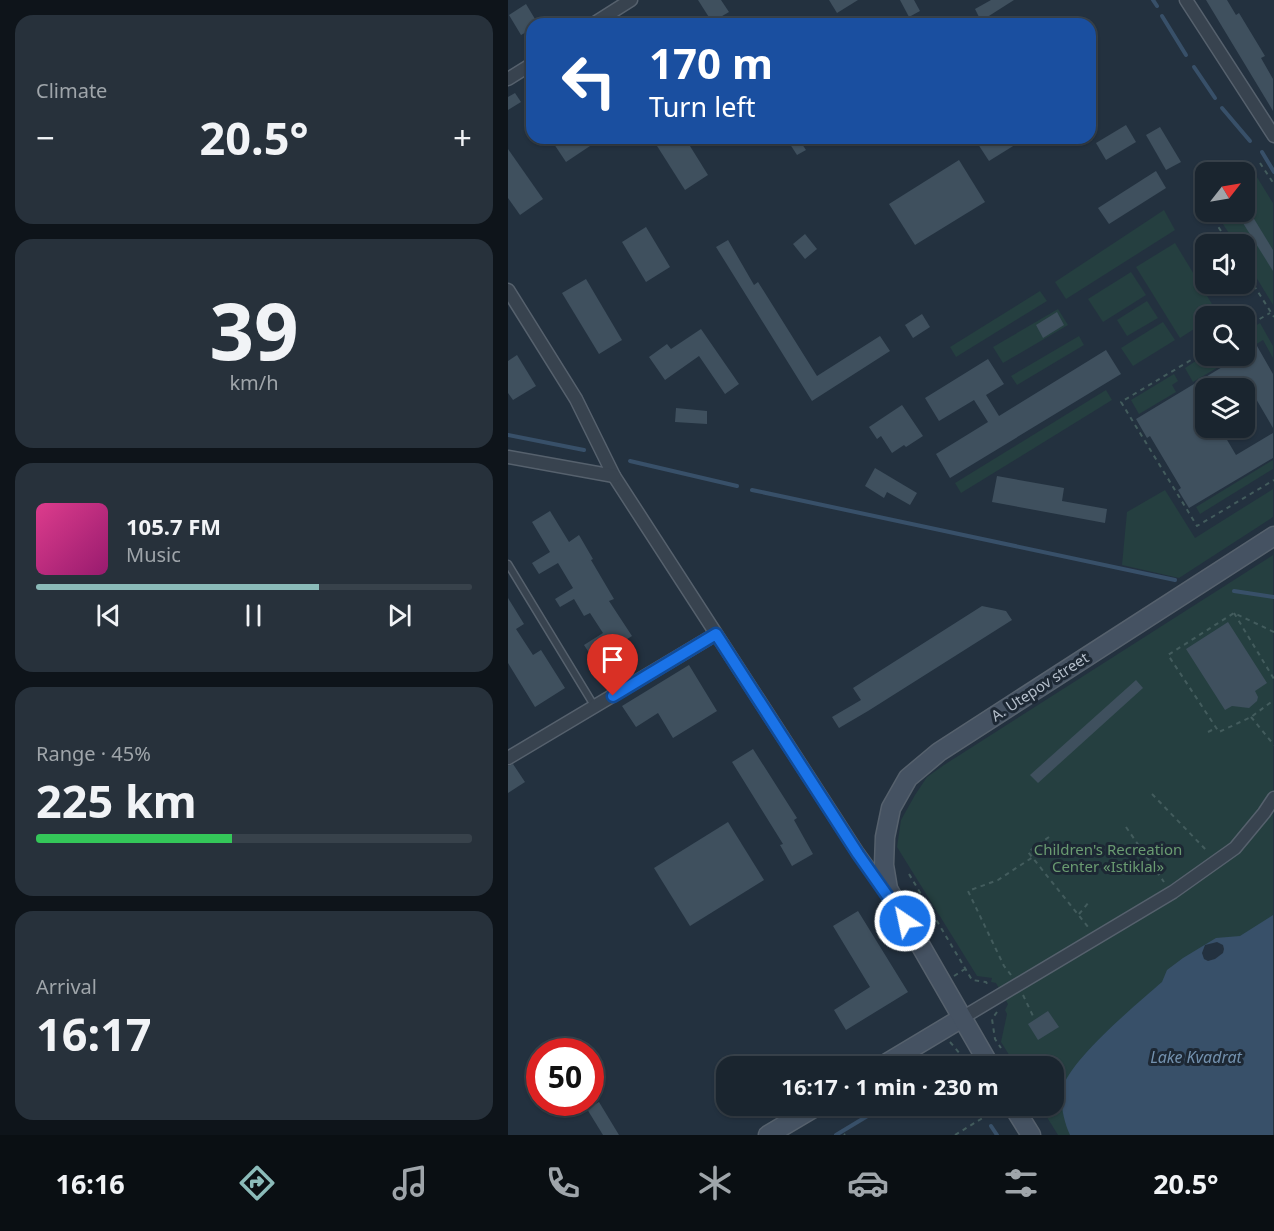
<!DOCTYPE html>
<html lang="en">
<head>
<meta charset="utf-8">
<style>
	:root { --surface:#1a252f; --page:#27313b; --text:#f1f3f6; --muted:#9fa5aa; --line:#38424b; --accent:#8bbbb9 }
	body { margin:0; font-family:"Noto Sans",sans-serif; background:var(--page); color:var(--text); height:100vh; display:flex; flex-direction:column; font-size:22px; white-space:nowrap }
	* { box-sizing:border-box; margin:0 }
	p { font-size:20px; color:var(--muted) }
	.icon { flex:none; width:33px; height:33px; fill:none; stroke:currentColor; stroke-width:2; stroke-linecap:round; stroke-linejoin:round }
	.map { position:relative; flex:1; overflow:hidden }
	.side { display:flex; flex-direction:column; gap:15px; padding:15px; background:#0e141a; width:508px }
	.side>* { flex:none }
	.guide { position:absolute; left:18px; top:18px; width:570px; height:126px; border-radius:18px; box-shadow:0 2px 4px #0004,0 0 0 2px var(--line); background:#1a4fa0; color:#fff; overflow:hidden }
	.needle { width:39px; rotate:59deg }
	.tools { position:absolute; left:687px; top:162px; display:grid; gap:12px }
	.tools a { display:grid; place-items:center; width:60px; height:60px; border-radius:12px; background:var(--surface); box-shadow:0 2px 4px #0004,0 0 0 2px var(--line); font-size:30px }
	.speed { position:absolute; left:18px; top:1038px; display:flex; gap:12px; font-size:30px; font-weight:700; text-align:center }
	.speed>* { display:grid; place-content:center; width:78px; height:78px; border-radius:50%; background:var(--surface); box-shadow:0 2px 4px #0004,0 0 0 2px var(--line); line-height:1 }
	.speed .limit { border:9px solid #d22; background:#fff; color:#111 }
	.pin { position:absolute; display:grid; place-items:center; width:51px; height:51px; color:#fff; margin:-62px -26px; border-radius:50% 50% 50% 0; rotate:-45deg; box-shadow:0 0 6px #0007 }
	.pin .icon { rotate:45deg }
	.me { position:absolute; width:66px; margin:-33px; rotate:326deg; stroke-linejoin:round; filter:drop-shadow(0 0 4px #0008) }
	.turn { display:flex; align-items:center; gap:21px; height:126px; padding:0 24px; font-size:27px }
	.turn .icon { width:78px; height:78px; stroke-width:2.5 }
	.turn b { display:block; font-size:42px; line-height:51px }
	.big { font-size:45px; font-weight:700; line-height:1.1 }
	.side .tile { flex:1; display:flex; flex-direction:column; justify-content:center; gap:9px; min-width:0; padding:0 21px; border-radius:18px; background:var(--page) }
	.side .dial { align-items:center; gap:0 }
	.dial b { font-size:78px; line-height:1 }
	.song { display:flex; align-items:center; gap:18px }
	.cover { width:72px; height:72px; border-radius:9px; background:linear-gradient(135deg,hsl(330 70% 55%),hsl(320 70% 35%)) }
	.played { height:6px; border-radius:3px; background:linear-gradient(90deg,var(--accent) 65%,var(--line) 65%) }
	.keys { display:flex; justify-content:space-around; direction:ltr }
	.heat { display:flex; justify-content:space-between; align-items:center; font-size:33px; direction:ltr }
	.charge { height:9px; border-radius:4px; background:linear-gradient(90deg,#34c759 45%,var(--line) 0) }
	.trip { position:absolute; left:208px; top:1056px; width:348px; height:60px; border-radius:18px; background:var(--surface); box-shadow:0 2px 4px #0004,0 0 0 2px var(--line); font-weight:700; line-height:60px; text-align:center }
	.menu { display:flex; height:96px; justify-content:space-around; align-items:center; background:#0a0f13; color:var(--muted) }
	.menu .icon { width:42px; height:42px }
	.menu .current { color:var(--accent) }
	.menu b { font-size:27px; color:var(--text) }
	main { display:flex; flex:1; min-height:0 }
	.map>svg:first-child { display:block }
</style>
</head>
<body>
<main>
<section class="side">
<div class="tile"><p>Climate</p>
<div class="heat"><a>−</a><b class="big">20.5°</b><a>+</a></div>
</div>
<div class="tile dial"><b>39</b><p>km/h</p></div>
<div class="tile">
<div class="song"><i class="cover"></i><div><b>105.7 FM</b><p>Music</p></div></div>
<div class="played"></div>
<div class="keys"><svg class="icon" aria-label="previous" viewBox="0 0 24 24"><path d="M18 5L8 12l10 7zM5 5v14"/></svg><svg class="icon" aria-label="pause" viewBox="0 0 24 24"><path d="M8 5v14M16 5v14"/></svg><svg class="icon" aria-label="next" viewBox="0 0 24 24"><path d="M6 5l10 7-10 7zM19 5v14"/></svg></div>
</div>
<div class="tile"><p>Range · 45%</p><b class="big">225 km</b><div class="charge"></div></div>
<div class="tile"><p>Arrival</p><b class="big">16:17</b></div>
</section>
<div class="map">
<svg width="766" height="1135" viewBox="0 0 766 1135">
	<rect width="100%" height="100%" fill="#23313f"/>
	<!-- green -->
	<g fill="#253f40">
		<path d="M747,174l18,29v102l-28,-46 -1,-15h-8l-21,-32h29l1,-31z"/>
		<path d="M656,210l11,20 -109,69 -11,-17z"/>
		<path d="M667,243l43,71 -3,2h-9l-1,6 -25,16 -44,-71z"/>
		<path d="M623,272l15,23 -43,27 -15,-23z"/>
		<path d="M532,291l7,10 -91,56 -6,-10z"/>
		<path d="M639,301l11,17 -31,18 -10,-16z"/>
		<path d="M550,309l10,16 -65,38 -10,-16z"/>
		<path d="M655,322l12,18 -42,26 -12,-18z"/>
		<path d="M752,323l13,23v12l-10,-18 -18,11v-19z"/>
		<path d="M571,336l5,9 -67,40 -6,-9z"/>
		<path d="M697,355l1,1h31l-44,26 -8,-14z"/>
		<path d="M666,374l4,7 -6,4 4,7 -37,22 -8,-14z"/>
		<path d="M598,390l6,10 -151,93 -6,-10z"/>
		<path d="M765,460v9l-73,45 -4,-7z"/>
		<path d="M765,489v28l-94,61 -57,-13 5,-53 38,-22 30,48z"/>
		<path d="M765,555v580h-215l-18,-29h14v-40h-38l-15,-24 6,-28 -2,-4 3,-6 -12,-21 -5,-1 1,-4 -15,-2 -80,-129 4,-27 14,-25 12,-18 17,-12z"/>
	</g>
	<!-- water -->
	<path fill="#385069" d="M765,915v220h-203c-6,-13 -10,-31 -8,-45 6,-29 77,-88 100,-108l5,-12 16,-12 33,-20 24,-2z"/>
	<!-- pier -->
	<path fill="#23313f" d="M709,942l6,3 1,4 -1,4 -8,6 -7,2 -4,-2 -2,-6 3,-8z"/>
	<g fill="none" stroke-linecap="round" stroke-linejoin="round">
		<!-- stream -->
		<g stroke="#385069" stroke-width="4">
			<path d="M645,0l4,6"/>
			<path d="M654,16l24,39"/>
			<path d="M686,67l21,31"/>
			<path d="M714,108l28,33"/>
			<path d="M754,152l12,20"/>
			<path d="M0,435l76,15"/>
			<path d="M122,461l107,25"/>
			<path d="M244,490l423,90"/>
			<path d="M726,591l40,6"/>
			<path d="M439,1066l6,-3 2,3"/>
			<path d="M471,1106l3,4"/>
			<path d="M483,1126l6,9"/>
			<path d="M328,1135l48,-29"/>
		</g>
	</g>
	<!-- building -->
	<g fill="#3f505e">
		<path d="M190,0h23l8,12 -17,10z"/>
		<path d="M321,0h29l-21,13z"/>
		<path d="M392,0h14l6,11 -11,6z"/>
		<path d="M483,0h23l-33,21 -6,-12z"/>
		<path d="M698,0h21l9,15 3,-2 26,43 -4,2 12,21v32z"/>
		<path d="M18,4l12,20h-6v5l-11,6 -12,-20z"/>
		<path d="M7,93l6,9 -13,8v-13z"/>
		<path d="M618,125l10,17 -30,18 -10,-17z"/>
		<path d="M652,127l21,35 -15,8 -20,-35z"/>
		<path d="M42,138h35l5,8 -24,16z"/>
		<path d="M144,138h33l23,37 -23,15z"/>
		<path d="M278,138h12l8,12 -9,5z"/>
		<path d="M466,138h52l-37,23z"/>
		<path d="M0,149l35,50 -23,16 -12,-17z"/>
		<path d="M451,160l26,42 -70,43 -26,-41z"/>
		<path d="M648,171l10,17 -57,36 -11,-16z"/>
		<path d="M740,209l25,41v21l-35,-56z"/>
		<path d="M138,227l24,40 -24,15 -24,-40z"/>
		<path d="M297,234l12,15 -12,10 -12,-15z"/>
		<path d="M220,240l26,45 4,-3 59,94 63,-40 10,15 -78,50 -96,-154z"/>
		<path d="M78,279l36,61 -23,14 -37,-61z"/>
		<path d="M549,312l7,13 -21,13 -7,-13z"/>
		<path d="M414,314l8,13 -17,11 -8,-13z"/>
		<path d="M193,329l38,55 -14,10 -26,-38 -34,24 -16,-23 18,-13 4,5z"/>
		<path d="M749,346l16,28v54l-28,-48 -15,8h-24v40h14l16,27 37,-22v25l-84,50 -11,-18 3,-2 -31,-52 -3,2 -11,-19z"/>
		<path d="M598,350l15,24 -171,104 -14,-24 52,-32 -14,-22 -35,21 -14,-23 63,-39 16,25 -18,11 13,21z"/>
		<path d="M9,355l19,31 -23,14 -5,-7v-32z"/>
		<path d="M394,405l21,31 -17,11 -2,-2 -12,8 -11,-17 -4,3 -8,-12z"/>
		<path d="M168,408l31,3v13l-32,-2z"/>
		<path d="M367,468l42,25 -7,12 -23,-13 -3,6 -19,-12z"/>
		<path d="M489,476l67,12 -2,13 45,8 -2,14 -113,-21z"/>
		<path d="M42,511l19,31 10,-7 14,24 -2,1 23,39 -5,2 23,35 -38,24 -10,-15 19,-12 -13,-20 -6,3 -10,-17 -14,8 -5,-8 18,-11 -15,-25 -19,11 -7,-11 18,-11 -18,-30z"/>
		<path d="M0,598l16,26 -8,5 17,26 8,-5 24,38 -30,19 -27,-44z"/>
		<path d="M474,606l24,5 6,9 -144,91 -29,17 -7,-11 29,-17 -8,-12z"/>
		<path d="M720,622l39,61 -12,8 3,6 -1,4 -8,7 -17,-2 -7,4 -39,-61z"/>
		<path d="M181,665l28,46 -44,27 -15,-25 -22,14 -14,-21z"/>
		<path d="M628,680l7,8 -105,95 -8,-8z"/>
		<path d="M245,749l44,69 -3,2 19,34 -21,12 -12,-21 3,-1 -51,-82z"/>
		<path d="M5,764l12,18 -17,11v-27z"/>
		<path d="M220,822l36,58 -74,46 -36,-58z"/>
		<path d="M350,911l50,81 -62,38 -12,-20 36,-23 -37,-61z"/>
		<path d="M540,1011l11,16 -21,13 -10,-16z"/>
		<path d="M91,1102l20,33h-16l-16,-26z"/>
	</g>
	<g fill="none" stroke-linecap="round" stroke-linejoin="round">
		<defs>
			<path id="lane" d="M0,564l87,143"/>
			<g id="street">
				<path d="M678,0l88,136"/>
				<path d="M85,24l38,-24"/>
				<path d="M0,79l24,-15"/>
				<path d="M0,290l68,109 38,77 244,377 29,40"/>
				<path d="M0,457l106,19"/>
				<path d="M0,758l208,-124"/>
				<path d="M454,1018l211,-126 62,-44 29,-35 10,-15"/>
			</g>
			<g id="secondary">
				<path d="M374,1066l80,-48"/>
				<path d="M482,1066l-102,-177 -4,-24 1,-28 6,-29 17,-30 31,-26 335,-216"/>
				<path d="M505,1106l18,29"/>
				<path d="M260,1135l49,-29"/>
			</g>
		</defs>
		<!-- lane casing -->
		<use href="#lane" stroke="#56616d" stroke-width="9"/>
		<!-- street casing -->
		<use href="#street" stroke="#56616d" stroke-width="15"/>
		<!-- secondary casing -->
		<use href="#secondary" stroke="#56616d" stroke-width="21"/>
		<!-- path -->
		<g stroke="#435c5d" stroke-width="2" stroke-dasharray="4.5 4.5" stroke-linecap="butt">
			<path d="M752,163l14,21"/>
			<path d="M701,212l20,32"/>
			<path d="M736,270l30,47"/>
			<path d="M736,328l26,-15"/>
			<path d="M698,351l-85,51 76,124 77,-46"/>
			<path d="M726,613l40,66"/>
			<path d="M766,632l-40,-19 -66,42 51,77 32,-15 23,-17"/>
			<path d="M743,717l23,28"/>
			<path d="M700,732l8,-4"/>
			<path d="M644,794l56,58"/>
			<path d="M618,827l38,55"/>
			<path d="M541,837l-21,15 60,75"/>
			<path d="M401,874l63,106 14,2 3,5"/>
			<path d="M571,914l10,-12"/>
			<path d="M503,975l-7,-9 -36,-75 30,-11 35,-23"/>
			<path d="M446,976l11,-7"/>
			<path d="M515,995l10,21"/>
			<path d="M489,1012l-5,7 3,20 6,9"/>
			<path d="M442,1042l11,13"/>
			<path d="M324,1113l12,-7"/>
			<path d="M336,1134l1,1"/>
			<path d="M447,1135l39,-24"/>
		</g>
		<!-- lane -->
		<use href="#lane" stroke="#38434f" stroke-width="6"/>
		<!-- street -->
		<use href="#street" stroke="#38434f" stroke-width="12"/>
		<!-- secondary -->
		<use href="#secondary" stroke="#455262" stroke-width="18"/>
	</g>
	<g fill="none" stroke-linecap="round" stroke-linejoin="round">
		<defs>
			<path id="route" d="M105,696l103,-62 142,220 47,67"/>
		</defs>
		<!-- route casing -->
		<use href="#route" stroke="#114b97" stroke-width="15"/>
		<!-- route -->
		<use href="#route" stroke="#1a73e8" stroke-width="10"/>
	</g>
	<g text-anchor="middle" stroke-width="6" stroke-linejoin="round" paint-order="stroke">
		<!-- street labels -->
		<g font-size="15" fill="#b4beca" stroke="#1d2834">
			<text transform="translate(532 687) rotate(-33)" y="5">A. Utepov street</text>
		</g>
		<!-- park labels -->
		<g font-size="15" fill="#6a9b71" stroke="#1d2834">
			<text x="600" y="855">Children's Recreation<tspan x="600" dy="17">Center «Istiklal»</tspan></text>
		</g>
		<!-- water labels -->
		<g font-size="16" font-style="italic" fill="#7391ae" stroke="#1d2834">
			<text x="688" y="1063">Lake Kvadrat</text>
		</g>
	</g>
</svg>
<div class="tools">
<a><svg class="needle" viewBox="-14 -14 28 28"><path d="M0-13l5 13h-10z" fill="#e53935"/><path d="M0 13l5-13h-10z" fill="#9fa5aa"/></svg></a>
<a><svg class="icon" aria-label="sound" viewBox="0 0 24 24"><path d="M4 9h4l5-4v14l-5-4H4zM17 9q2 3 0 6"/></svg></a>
<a><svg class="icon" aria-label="search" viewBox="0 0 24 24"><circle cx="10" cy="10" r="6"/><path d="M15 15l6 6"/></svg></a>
<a><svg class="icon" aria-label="layers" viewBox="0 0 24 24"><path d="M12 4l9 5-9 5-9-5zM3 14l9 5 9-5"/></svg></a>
</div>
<div class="speed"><div class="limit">50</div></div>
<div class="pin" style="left:105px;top:696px;background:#d93025"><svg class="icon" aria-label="arrive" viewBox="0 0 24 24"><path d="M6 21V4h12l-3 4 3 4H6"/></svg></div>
<svg class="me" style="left:397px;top:921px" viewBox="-20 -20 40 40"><circle r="17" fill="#1a73e8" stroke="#fff" stroke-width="3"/><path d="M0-11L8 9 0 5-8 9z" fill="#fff"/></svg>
<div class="trip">16:17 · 1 min · 230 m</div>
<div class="guide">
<div class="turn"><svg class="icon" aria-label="left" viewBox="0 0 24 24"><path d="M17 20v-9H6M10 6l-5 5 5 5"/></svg><div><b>170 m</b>Turn left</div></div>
</div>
</div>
</main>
<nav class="menu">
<b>16:16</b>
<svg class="icon current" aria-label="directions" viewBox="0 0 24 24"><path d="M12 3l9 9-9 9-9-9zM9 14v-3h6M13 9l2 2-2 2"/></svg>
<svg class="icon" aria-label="music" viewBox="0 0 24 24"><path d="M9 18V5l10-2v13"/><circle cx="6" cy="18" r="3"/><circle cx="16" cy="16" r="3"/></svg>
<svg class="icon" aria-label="phone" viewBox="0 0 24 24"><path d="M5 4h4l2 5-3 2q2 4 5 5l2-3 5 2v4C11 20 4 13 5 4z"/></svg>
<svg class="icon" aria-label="climate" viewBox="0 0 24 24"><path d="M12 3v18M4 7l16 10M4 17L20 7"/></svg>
<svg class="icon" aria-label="car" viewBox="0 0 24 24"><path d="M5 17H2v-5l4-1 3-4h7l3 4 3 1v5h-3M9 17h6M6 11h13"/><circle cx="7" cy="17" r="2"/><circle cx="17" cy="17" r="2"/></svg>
<svg class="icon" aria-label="filters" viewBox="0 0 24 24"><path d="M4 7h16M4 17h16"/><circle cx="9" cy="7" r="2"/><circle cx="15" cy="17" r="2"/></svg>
<b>20.5°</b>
</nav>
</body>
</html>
